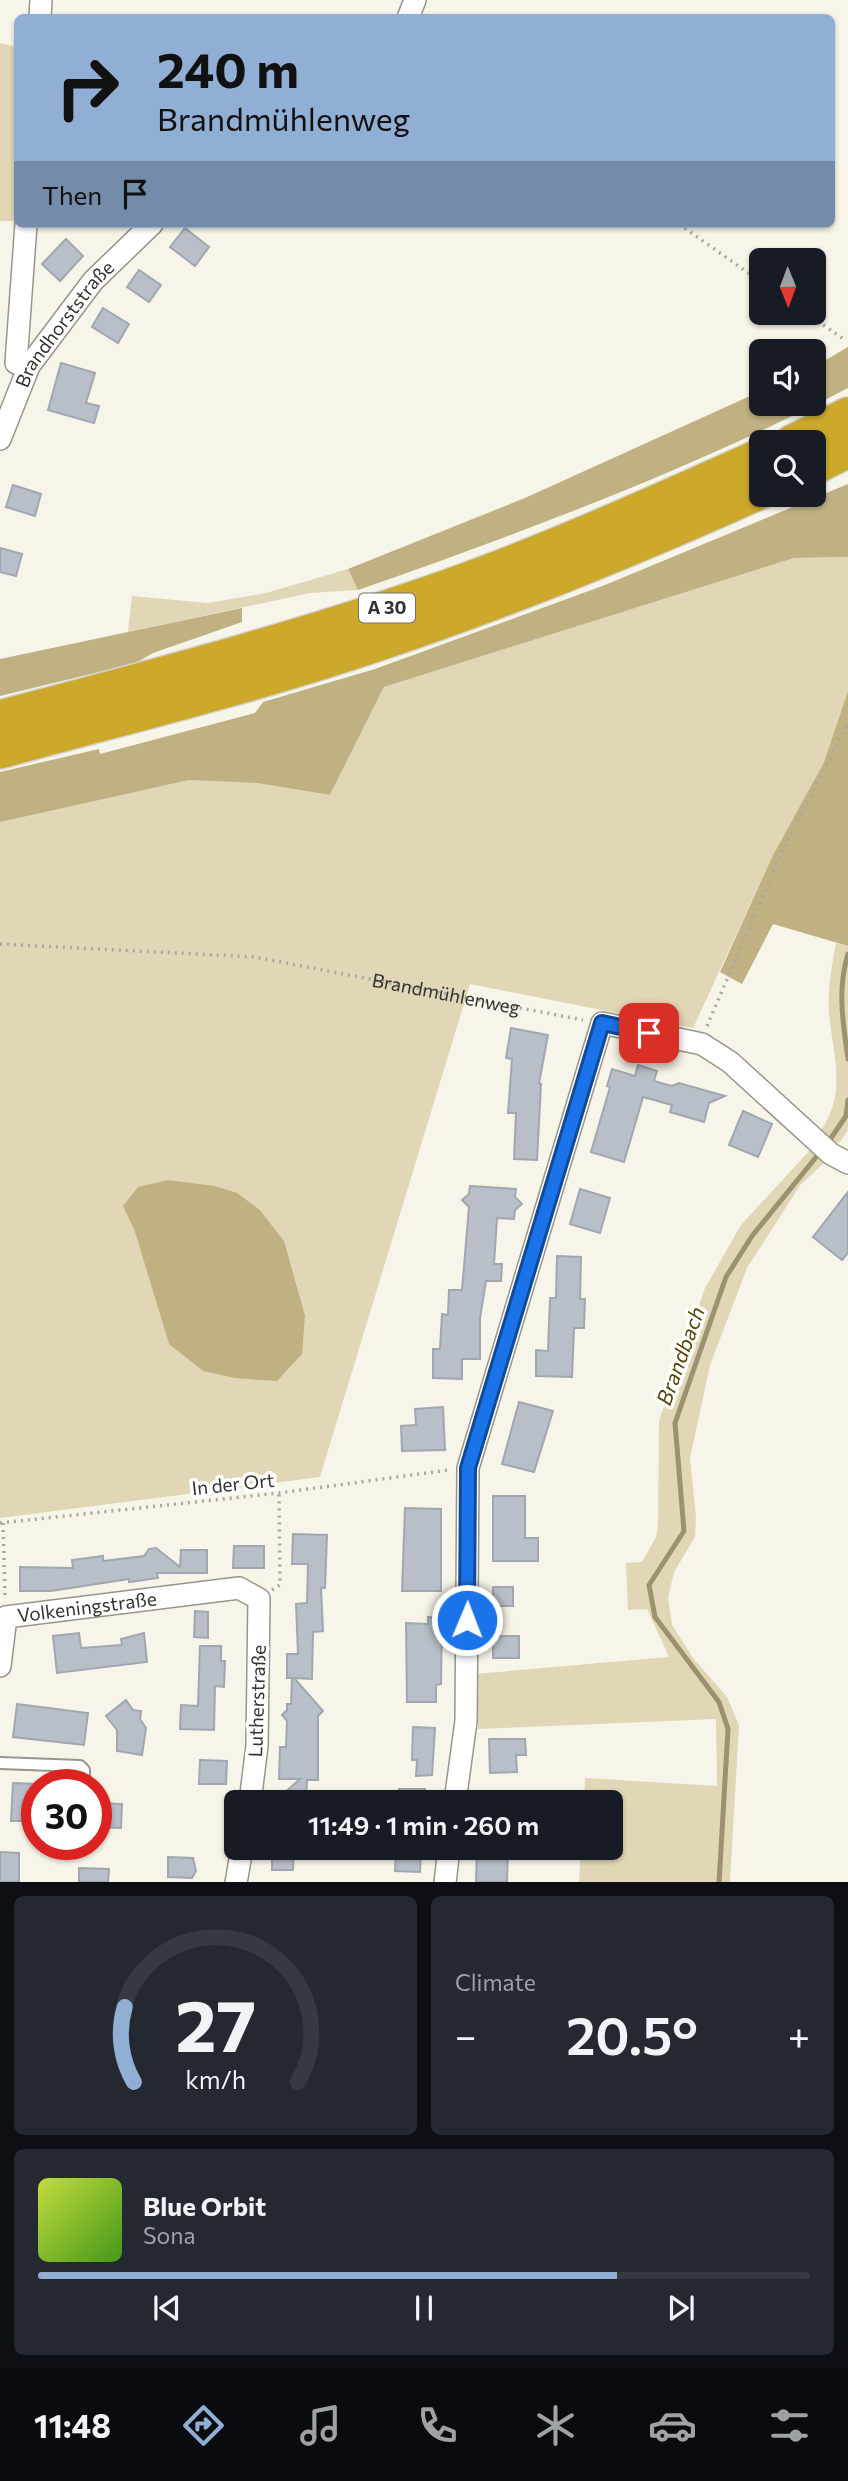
<!DOCTYPE html>
<html lang="en">
<head>
<meta charset="utf-8">
<style>
	:root { --surface:#171b24; --page:#242831; --text:#f1f3f6; --muted:#9ea1a6; --line:#363941; --accent:#91aed4 }
	body { margin:0; font-family:Commissioner,sans-serif; background:var(--page); color:var(--text); height:100vh; display:flex; flex-direction:column; font-size:26px; white-space:nowrap }
	* { box-sizing:border-box; margin:0 }
	p { font-size:23px; color:var(--muted) }
	.icon { flex:none; width:38px; height:38px; fill:none; stroke:currentColor; stroke-width:2; stroke-linecap:round; stroke-linejoin:round }
	.map { position:relative; height:1882px; overflow:hidden }
	.drawer { display:flex; flex-direction:column; gap:14px; padding:14px; background:#0d0f14; flex:1 }
	.drawer>* { flex:none }
	.hud { position:absolute; left:14px; top:14px; width:821px; height:214px; border-radius:10px; box-shadow:0 2px 5px #0004; background:#91aed4; color:#111; overflow:hidden }
	.needle { width:46px; rotate:179deg }
	.fabs { position:absolute; left:749px; top:248px; display:grid; gap:14px }
	.fabs a { display:grid; place-items:center; width:77px; height:77px; border-radius:10px; background:var(--surface); box-shadow:0 2px 5px #0004; font-size:35px }
	.speed { position:absolute; left:21px; top:1769px; display:flex; gap:14px; font-size:35px; font-weight:700; text-align:center }
	.speed>* { display:grid; place-content:center; width:91px; height:91px; border-radius:50%; background:var(--surface); box-shadow:0 2px 5px #0004; line-height:1 }
	.speed .limit { border:10px solid #d22; background:#fff; color:#111 }
	.pin { position:absolute; display:grid; place-items:center; width:60px; height:60px; color:#fff; margin:-30px; border-radius:14px; box-shadow:0 4px 10px #0006 }
	.me { position:absolute; width:77px; margin:-38px; rotate:1deg; stroke-linejoin:round; filter:drop-shadow(0 0 5px #0008) }
	.turn { display:flex; align-items:center; gap:24px; height:147px; padding:0 28px; font-size:32px }
	.turn .icon { width:91px; height:91px; stroke-width:2.5 }
	.turn b { display:block; font-size:49px; line-height:60px }
	.then { display:flex; align-items:center; height:66px; padding:0 28px; background:#0003; gap:14px; font-size:26px }
	.big { font-size:52px; font-weight:600; line-height:1.1 }
	.drawer .card { flex:1; display:flex; flex-direction:column; justify-content:center; gap:10px; min-width:0; padding:0 24px; border-radius:10px; background:var(--page) }
	.drawer .dial { align-items:center; gap:0 }
	.dial svg { height:182px; overflow:visible; fill:none; stroke:var(--line); stroke-width:7; stroke-linecap:round; text-anchor:middle }
	.dial text { fill:var(--text); stroke:none }
	.song { display:flex; align-items:center; gap:21px }
	.cover { width:84px; height:84px; border-radius:10px; background:linear-gradient(135deg,hsl(70 70% 55%),hsl(100 70% 35%)) }
	.played { height:7px; border-radius:4px; background:linear-gradient(90deg,var(--accent) 75%,var(--line) 75%) }
	.keys { display:flex; justify-content:space-around; direction:ltr }
	.heat { display:flex; justify-content:space-between; align-items:center; font-size:38px; direction:ltr }
	.drawer .tiles { flex:1; display:grid; gap:14px; grid-template-columns:1fr 1fr }
	.card:last-child { grid-column:span 2 }
	.trip { position:absolute; left:224px; top:1790px; width:399px; height:70px; border-radius:10px; background:var(--surface); box-shadow:0 2px 5px #0004; font-weight:600; line-height:70px; text-align:center }
	.tabs { display:flex; height:112px; justify-content:space-around; align-items:center; background:#090b0e; color:var(--muted) }
	.tabs .icon { width:49px; height:49px }
	.tabs .active { color:var(--accent) }
	.tabs b { font-size:32px; color:var(--text) }
	.map>svg:first-child { display:block }
</style>
</head>
<body>
<div class="map">
<svg width="848" height="1883" viewBox="0 0 848 1883">
	<rect width="100%" height="100%" fill="#f7f4e9"/>
	<!-- green -->
	<g fill="#e1d7b6" fill-rule="evenodd">
		<path d="M0,43l17,4v174h-17z"/>
		<path d="M848,557v134l-24,71 -51,93 -80,173 -223,-44 -150,493 -320,41v-698l189,-40 68,3 73,12 54,-108 410,-129zM215,1186c66,21 73,70 90,129l-71,63 -31,-7 -34,-28 -35,-114z"/>
		<path d="M348,569l10,21 -48,3 -182,39 4,-36 75,7 59,-10z"/>
		<path d="M836,943l12,3v184l-8,12 -8,3 -13,-12c29,-39 14,-77 10,-120 -2,-23 3,-47 7,-70z"/>
		<path d="M812,1148l13,14 -24,22 -54,84 -37,97 -20,93 6,59 -1,20 -21,35 -6,26 4,27 21,33 34,39 12,28 -9,157h-151l2,-34h30v-46h-27l1,-24 132,8 -1,-67 -238,10 -3,-55 194,-17 -22,-48 -19,1 -2,-47 16,-1 14,-25 2,-12 1,-104 46,-133 36,-63z"/>
	</g>
	<!-- forest -->
	<g fill="#c0b182">
		<path d="M848,347v41c-156,81 -324,144 -490,202l-10,-21 177,-71 236,-107v13h53v-37z"/>
		<path d="M848,484v73l-54,1 -410,129 -54,108 -73,-12 -68,-3 -189,42v-50l99,-23 1,5 155,-41 8,-11 112,-33 230,-84z"/>
		<path d="M242,608v14l-89,31 -17,10 -136,33v-37z"/>
		<path d="M848,691v255l-75,-22 -31,60 -22,-12 53,-117 51,-93z"/>
		<path d="M168,1180l47,6 22,7 23,17 24,31 21,74 -3,39 -25,27 -43,-3 -31,-7 -34,-27 -35,-115 -11,-23 15,-19z"/>
	</g>
	<g fill="none" stroke-linecap="round" stroke-linejoin="round">
		<!-- stream -->
		<g stroke="#9c926f" stroke-width="5">
			<path d="M848,954c-11,35 -5,69 0,105"/>
			<path d="M827,1144l19,-28 2,-16"/>
			<path d="M719,1883l9,-154 -9,-27 -64,-85 -6,-32 35,-54 -9,-108 51,-146 26,-41 69,-85"/>
		</g>
	</g>
	<!-- building -->
	<g fill="#b9bfc8" stroke="#a1a7b0" stroke-width="2">
		<path d="M185,228l24,19 -14,19 -25,-19z"/>
		<path d="M66,239l17,17 -23,25 -18,-17z"/>
		<path d="M139,270l22,15 -12,17 -22,-15z"/>
		<path d="M103,308l26,16 -11,19 -26,-16z"/>
		<path d="M61,363l34,10 -9,30 13,3 -5,17 -46,-13z"/>
		<path d="M13,485l28,9 -6,22 -29,-9z"/>
		<path d="M0,548l22,6 -6,22 -16,-4z"/>
		<path d="M511,1028l37,7 -9,48 2,1 -4,76 -23,-1 2,-46h-8l4,-54 -6,-1z"/>
		<path d="M638,1065l19,6 -3,10 18,5 7,-3 46,13 -16,7 -5,19 -34,-10 2,-7 -29,-8 -19,65 -33,-10 19,-65 -3,-1 5,-17 23,7z"/>
		<path d="M743,1111l29,13 -14,33 -29,-12z"/>
		<path d="M470,1186l46,3 -1,8 7,7 -7,6 -1,9 -17,-1 -3,46h8l-1,17h-15l-6,37v41h-18v20l-29,-1v-29h7l2,-35 6,1 1,-25h13l7,-83 -7,-7 7,-6z"/>
		<path d="M580,1189l30,9 -10,35 -30,-9z"/>
		<path d="M848,1192v61l-6,7 -29,-23z"/>
		<path d="M557,1256l24,1 -1,42h5l-1,29h-10l-2,49 -36,-1v-26l12,1 2,-53h6z"/>
		<path d="M519,1402l34,9 -19,61 -32,-8z"/>
		<path d="M443,1407l2,43 -43,1 -1,-25 15,-1 -1,-16z"/>
		<path d="M493,1496h32v42h13v23h-45z"/>
		<path d="M405,1508l36,1v82h-39z"/>
		<path d="M293,1534l34,1 -2,53h-4l2,43 -10,1 -1,47 -18,-1 29,33 -5,5v64h-11l-1,22h-32l26,-23h-21l1,-32h6l1,-26 -5,-6 5,-5v-6h4l1,-26h-5v-24h11l-2,-50 11,-1 1,-39h-16z"/>
		<path d="M234,1546h30v22h-31z"/>
		<path d="M156,1548l24,19 1,-17h26v23h-50l1,5 -29,4v-3l-78,12h-31v-24l53,1 -1,-8 31,-4v5l41,-5 5,-7z"/>
		<rect x="493" y="1587" width="20" height="19"/>
		<path d="M195,1611l13,1v26l-14,-1z"/>
		<path d="M428,1617l14,1 -1,66 -5,1v17h-29l-1,-79 22,1z"/>
		<path d="M79,1633l2,15 41,-3 -1,-6 23,-6 3,29 -90,11 -4,-37z"/>
		<rect x="493" y="1636" width="26" height="22"/>
		<path d="M200,1646h21v15h4l-1,26 -9,-1 -1,44 -34,-1 1,-24 17,1z"/>
		<path d="M126,1700l7,10 8,1 -1,8 6,9 -4,27 -25,-4v-21l-11,-14z"/>
		<path d="M17,1704l71,9 -4,32 -71,-8z"/>
		<path d="M413,1727l22,1 -3,47 -16,1 1,-16h-5z"/>
		<path d="M489,1739h36l1,16h-10l1,17 -27,1z"/>
		<path d="M200,1760l27,1 -1,23h-27z"/>
		<path d="M13,1783l24,1v48l-10,-11h-16z"/>
		<rect x="399" y="1789" width="26" height="13"/>
		<path d="M96,1803l26,1 -1,24 -25,-1z"/>
		<path d="M272,1848h22l-1,22h-21z"/>
		<path d="M396,1848h25l-1,24 -25,-1z"/>
		<path d="M477,1849h31l-1,33h-31z"/>
		<path d="M0,1852l19,1v29h-19z"/>
		<path d="M168,1857l25,1 3,13 -4,7 -24,-1z"/>
		<path d="M79,1868l30,1 -1,13h-29z"/>
	</g>
	<g fill="none" stroke-linecap="round" stroke-linejoin="round">
		<defs>
			<path id="lane" d="M0,1763l80,3 4,4v15"/>
			<g id="street">
				<path d="M40,18l1,-18"/>
				<path d="M408,18l7,-18"/>
				<path d="M16,363l10,-139"/>
				<path id="s2" d="M0,439l29,-73 64,-85 59,-57"/>
				<path id="s3" d="M0,1666l6,-49 233,-29 20,11 -2,147 -7,56"/>
				<path d="M455,1802l11,-81 2,-253 134,-445 100,21 28,18 101,92 17,9"/>
				<path d="M236,1883l6,-35"/>
				<path d="M445,1883l4,-35"/>
			</g>
			<g id="highway">
				<path d="M793,443l55,-27"/>
				<path d="M814,466l34,-17"/>
				<path d="M0,719c150,-40 301,-79 448,-131 107,-38 210,-85 313,-131"/>
				<path d="M0,750c87,-24 175,-46 261,-71 171,-49 338,-116 500,-189"/>
			</g>
		</defs>
		<!-- lane casing -->
		<use href="#lane" stroke="#98958b" stroke-width="14"/>
		<!-- street casing -->
		<use href="#street" stroke="#98958b" stroke-width="24"/>
		<!-- highway casing -->
		<use href="#highway" stroke="#d2d2d1" stroke-width="40"/>
		<!-- path -->
		<g stroke="#aaa79f" stroke-width="3.5" stroke-dasharray="2 5" stroke-linecap="butt">
			<path d="M679,224l82,58"/>
			<path d="M806,313l36,25"/>
			<path id="s1" d="M0,944l255,13 328,63"/>
			<path d="M707,1026l73,-170 68,-133"/>
			<path d="M0,1523l279,-30 170,-23"/>
			<path d="M3,1523l2,75"/>
			<path d="M272,1590l8,-5 -1,-92"/>
		</g>
		<!-- lane -->
		<use href="#lane" stroke="#fff" stroke-width="10"/>
		<!-- street -->
		<use href="#street" stroke="#fff" stroke-width="21"/>
		<!-- highway -->
		<use href="#highway" stroke="#cca92b" stroke-width="37"/>
	</g>
	<g fill="none" stroke-linecap="round" stroke-linejoin="round">
		<defs>
			<path id="route" d="M467,1620l1,-152 134,-445 47,10"/>
		</defs>
		<!-- route casing -->
		<use href="#route" stroke="#114b97" stroke-width="18"/>
		<!-- route -->
		<use href="#route" stroke="#1a73e8" stroke-width="12"/>
	</g>
	<g text-anchor="middle" stroke-width="7" stroke-linejoin="round" paint-order="stroke">
		<!-- shield labels -->
		<rect fill="#fff" stroke="#71706d" stroke-width="2" x="359" y="593.5" width="56" height="29" rx="5"/>
		<g font-size="18" font-weight="bold" fill="#34332f">
			<text x="387" y="614">A 30</text>
		</g>
		<!-- street labels -->
		<g font-size="19" fill="#34332f" stroke="#fff">
			<text dy="7" stroke="none"><textPath href="#s2" startOffset="133">Brandhorststraße</textPath></text>
			<text dy="7" stroke="none"><textPath href="#s1" startOffset="450">Brandmühlenweg</textPath></text>
			<text transform="translate(233 1484) rotate(-6)" y="7">In der Ort</text>
			<text dy="7" stroke="none"><textPath href="#s3" startOffset="131">Volkeningstraße</textPath></text>
			<text transform="translate(257 1701) rotate(-88)" y="7">Lutherstraße</text>
		</g>
		<!-- water labels -->
		<g font-size="21" font-style="italic" fill="#554509" stroke="#fff">
			<text transform="translate(681 1356) rotate(-70)" y="7">Brandbach</text>
		</g>
	</g>
</svg>
<div class="fabs">
<a><svg class="needle" viewBox="-14 -14 28 28"><path d="M0-13l5 13h-10z" fill="#e53935"/><path d="M0 13l5-13h-10z" fill="#9ea1a6"/></svg></a>
<a><svg class="icon" aria-label="sound" viewBox="0 0 24 24"><path d="M4 9h4l5-4v14l-5-4H4zM17 9q2 3 0 6"/></svg></a>
<a><svg class="icon" aria-label="search" viewBox="0 0 24 24"><circle cx="10" cy="10" r="6"/><path d="M15 15l6 6"/></svg></a>
</div>
<div class="speed"><div class="limit">30</div></div>
<div class="pin" style="left:649px;top:1033px;background:#d93025"><svg class="icon" aria-label="arrive" viewBox="0 0 24 24"><path d="M6 21V4h12l-3 4 3 4H6"/></svg></div>
<svg class="me" style="left:467px;top:1620px" viewBox="-20 -20 40 40"><circle r="17" fill="#1a73e8" stroke="#fff" stroke-width="3"/><path d="M0-11L8 9 0 5-8 9z" fill="#fff"/></svg>
<div class="trip">11:49 · 1 min · 260 m</div>
<div class="hud">
<div class="turn"><svg class="icon" aria-label="right" viewBox="0 0 24 24"><path d="M7 20v-9h11M14 6l5 5-5 5"/></svg><div><b>240 m</b>Brandmühlenweg</div></div>
<div class="then">Then<svg class="icon" aria-label="arrive" viewBox="0 0 24 24"><path d="M6 21V4h12l-3 4 3 4H6"/></svg></div>
</div>
</div>
<section class="drawer">
<div class="tiles">
<div class="card dial"><svg viewBox="0 0 100 80">
<path d="M14 69A42 42 0 1 1 86 69"/>
<path d="M14 69A42 42 0 0 1 10 36" stroke="#91aed4"/>
<text x="50" y="56" font-size="32" font-weight="700">27</text>
<text x="50" y="72" font-size="11">km/h</text>
</svg></div>
<div class="card"><p>Climate</p>
<div class="heat"><a>−</a><b class="big">20.5°</b><a>+</a></div>
</div>
<div class="card">
<div class="song"><i class="cover"></i><div><b>Blue Orbit</b><p>Sona</p></div></div>
<div class="played"></div>
<div class="keys"><svg class="icon" aria-label="previous" viewBox="0 0 24 24"><path d="M18 5L8 12l10 7zM5 5v14"/></svg><svg class="icon" aria-label="pause" viewBox="0 0 24 24"><path d="M8 5v14M16 5v14"/></svg><svg class="icon" aria-label="next" viewBox="0 0 24 24"><path d="M6 5l10 7-10 7zM19 5v14"/></svg></div>
</div>
</div>
</section>
<nav class="tabs">
<b>11:48</b>
<svg class="icon active" aria-label="directions" viewBox="0 0 24 24"><path d="M12 3l9 9-9 9-9-9zM9 14v-3h6M13 9l2 2-2 2"/></svg>
<svg class="icon" aria-label="music" viewBox="0 0 24 24"><path d="M9 18V5l10-2v13"/><circle cx="6" cy="18" r="3"/><circle cx="16" cy="16" r="3"/></svg>
<svg class="icon" aria-label="phone" viewBox="0 0 24 24"><path d="M5 4h4l2 5-3 2q2 4 5 5l2-3 5 2v4C11 20 4 13 5 4z"/></svg>
<svg class="icon" aria-label="climate" viewBox="0 0 24 24"><path d="M12 3v18M4 7l16 10M4 17L20 7"/></svg>
<svg class="icon" aria-label="car" viewBox="0 0 24 24"><path d="M5 17H2v-5l4-1 3-4h7l3 4 3 1v5h-3M9 17h6M6 11h13"/><circle cx="7" cy="17" r="2"/><circle cx="17" cy="17" r="2"/></svg>
<svg class="icon" aria-label="filters" viewBox="0 0 24 24"><path d="M4 7h16M4 17h16"/><circle cx="9" cy="7" r="2"/><circle cx="15" cy="17" r="2"/></svg>
</nav>
</body>
</html>
